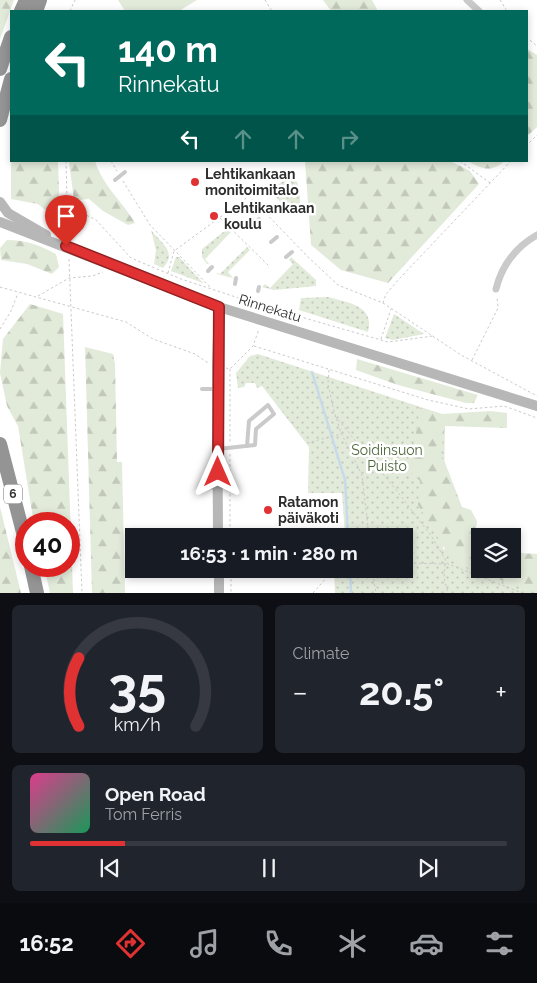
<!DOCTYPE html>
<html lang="en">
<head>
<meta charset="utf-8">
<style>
	:root { --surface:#171b24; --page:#20242c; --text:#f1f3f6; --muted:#9ea1a6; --line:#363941; --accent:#e13233 }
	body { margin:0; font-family:Raleway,sans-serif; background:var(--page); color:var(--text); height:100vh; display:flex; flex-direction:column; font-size:19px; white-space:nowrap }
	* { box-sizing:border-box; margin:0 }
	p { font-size:16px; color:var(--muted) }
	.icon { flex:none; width:28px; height:28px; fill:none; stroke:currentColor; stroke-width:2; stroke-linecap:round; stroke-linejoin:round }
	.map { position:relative; height:593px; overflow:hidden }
	.panel { display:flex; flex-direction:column; gap:12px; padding:12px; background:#0d0f14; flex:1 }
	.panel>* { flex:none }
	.top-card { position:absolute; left:10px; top:10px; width:518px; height:152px; border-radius:0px; box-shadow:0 2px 8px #0003; background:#00695c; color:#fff; overflow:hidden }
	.fabs { position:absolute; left:471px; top:528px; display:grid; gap:10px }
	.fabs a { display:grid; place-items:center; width:50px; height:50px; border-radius:0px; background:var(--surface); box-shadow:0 2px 8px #0003; font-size:25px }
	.speed { position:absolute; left:15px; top:512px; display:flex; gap:10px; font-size:25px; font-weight:700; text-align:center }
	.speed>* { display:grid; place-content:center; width:65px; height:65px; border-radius:50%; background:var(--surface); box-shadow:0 2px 8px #0003; line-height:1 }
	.speed .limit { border:8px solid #d22; background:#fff; color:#111 }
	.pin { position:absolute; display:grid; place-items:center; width:42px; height:42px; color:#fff; margin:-51px -21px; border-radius:50% 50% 50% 0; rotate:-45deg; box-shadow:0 0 5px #0007 }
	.pin .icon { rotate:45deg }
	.me { position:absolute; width:55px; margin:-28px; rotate:0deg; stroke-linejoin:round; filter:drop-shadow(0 0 4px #0008) }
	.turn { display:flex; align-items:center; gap:18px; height:105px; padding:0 25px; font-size:22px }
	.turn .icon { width:65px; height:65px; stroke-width:2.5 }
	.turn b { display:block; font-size:35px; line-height:42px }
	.lanes { display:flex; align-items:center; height:48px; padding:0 25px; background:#0003; justify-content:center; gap:25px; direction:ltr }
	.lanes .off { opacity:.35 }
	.big { font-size:38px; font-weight:700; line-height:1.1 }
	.panel .widget { flex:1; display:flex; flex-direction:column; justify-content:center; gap:8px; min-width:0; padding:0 18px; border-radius:8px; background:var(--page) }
	.panel .dial { align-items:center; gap:0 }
	.dial svg { height:130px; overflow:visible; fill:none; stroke:var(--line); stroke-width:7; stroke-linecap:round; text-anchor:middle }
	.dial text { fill:var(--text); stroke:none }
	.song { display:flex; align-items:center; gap:15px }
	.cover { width:60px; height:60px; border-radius:8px; background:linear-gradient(135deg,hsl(330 70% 55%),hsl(150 70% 35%)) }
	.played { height:5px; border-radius:2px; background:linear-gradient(90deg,var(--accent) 20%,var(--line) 20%) }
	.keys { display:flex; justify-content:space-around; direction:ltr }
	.heat { display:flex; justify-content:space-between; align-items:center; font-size:28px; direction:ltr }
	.panel .tiles { flex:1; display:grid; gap:12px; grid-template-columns:1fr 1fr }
	.widget:last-child { grid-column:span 2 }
	.trip { position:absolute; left:125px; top:528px; width:288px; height:50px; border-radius:0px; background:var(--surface); box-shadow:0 2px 8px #0003; font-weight:700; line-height:50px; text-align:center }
	.tabs { display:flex; height:80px; justify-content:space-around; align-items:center; background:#090b0e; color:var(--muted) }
	.tabs .icon { width:35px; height:35px }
	.tabs .on { color:var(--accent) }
	.tabs b { font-size:22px; color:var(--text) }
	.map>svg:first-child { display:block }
</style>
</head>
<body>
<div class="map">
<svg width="537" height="593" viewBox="0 0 537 593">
	<defs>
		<pattern id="grass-dots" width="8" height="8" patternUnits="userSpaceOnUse" patternTransform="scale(1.25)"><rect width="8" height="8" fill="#e2eada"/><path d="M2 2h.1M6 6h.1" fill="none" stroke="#c2c9bb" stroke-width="1.8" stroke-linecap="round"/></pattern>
		<pattern id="forest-firs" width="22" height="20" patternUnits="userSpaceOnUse" patternTransform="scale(1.25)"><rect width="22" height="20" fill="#e2eada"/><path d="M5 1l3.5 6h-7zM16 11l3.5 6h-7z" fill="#c2c9bb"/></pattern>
	</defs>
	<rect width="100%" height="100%" fill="#fff"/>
	<!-- grass -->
	<g fill="url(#grass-dots)">
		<path d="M292,176c10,6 8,28 8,39l-13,-12 -3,4 -11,-14 4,-8z"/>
		<path d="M227,229l4,3 -26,27 4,5h-2l-5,-7v-8z"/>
		<path d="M151,230c10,13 27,22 12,38l-9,-4 2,-14z"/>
		<path d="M247,247l3,3 -22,22 5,6 -16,-4 -1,-1 4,1z"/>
		<path d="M176,257h3l24,26 -32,-12z"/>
		<path d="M291,257l25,23v6l-42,4 -12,-3 3,-3 5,4 23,-24 -4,-4z"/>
		<path d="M328,297c20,6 47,8 40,35l-69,-22 2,-12z"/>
		<path d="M394,314l30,20 -31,6 -8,-2z"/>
		<path d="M258,354l184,60 3,12 -2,123 37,2v18h32l1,-16 24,1v39h-202l-1,-22h-22v-2h92v-33h-59l-3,-43h-34l1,-46 -47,-61 -5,2 -2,-5h-9l-2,4 -6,1 -2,-15 14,-17z"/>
	</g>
	<!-- forest -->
	<g fill="url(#forest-firs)">
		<path d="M0,0h14l-14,39z"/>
		<path d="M323,0h49l6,11h-47z"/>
		<path d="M526,48l11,7v72l-11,10z"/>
		<path d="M11,131v30h47l2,61 -22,-18 -27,-5z"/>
		<path d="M95,161c7,24 28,41 40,62l-7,2 -25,-14 -14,-12 -15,1 -5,-38z"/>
		<path d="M305,161h145l20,10 9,13 -91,99 -47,-13 -30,-25z"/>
		<path d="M468,161h36c-12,12 -23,8 -36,0z"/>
		<path d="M7,240c19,0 32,5 49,14l3,13 -7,7 -25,-10 -26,-4 -1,-12z"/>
		<path d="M30,304l33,10 10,279h-23l-6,-27h25v-42h-35l-16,-98 -11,-20 -7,-33 3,-34z"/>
		<path d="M85,347l28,7 2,10 2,98h5l3,131h-33z"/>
		<path d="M357,359l121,36 -4,8h-8l-68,-18 -42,-15z"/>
		<path d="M420,408l22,6 48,-3 17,2v15l-62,-2 -4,26 21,55 9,3 6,11 -2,15 2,8 3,2v23h32l1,-16 24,1v39l-67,-24 -20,-12 -32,-52 2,-24 -10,-10z"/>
		<path d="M0,507l21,86h-21z"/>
	</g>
	<!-- garden -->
	<path fill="#e2eada" d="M118,0h79l-18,11h-54z"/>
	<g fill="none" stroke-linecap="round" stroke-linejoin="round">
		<!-- stream -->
		<g stroke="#c7daea" stroke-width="2.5">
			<path d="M312,372l33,108 3,56"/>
			<path d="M350,569l1,24"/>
		</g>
		<!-- path -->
		<g stroke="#cacaca" stroke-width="1" stroke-dasharray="2.5 2.5" stroke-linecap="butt">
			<path d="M265,0l7,11"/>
			<path d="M500,0l7,11"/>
			<path d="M70,11l5,-11"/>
			<path d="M526,37l11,9"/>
			<path d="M526,146l11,-11"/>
			<path d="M66,161l2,78"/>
			<path d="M111,161l6,10"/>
			<path d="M460,161l30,22"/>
			<path d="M123,181l27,44 60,62"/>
			<path d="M67,214h17l12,6 35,38 50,21 85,28 122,35 45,-6"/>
			<path d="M220,218l50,49"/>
			<path d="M69,259l13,334"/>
			<path d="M168,273l6,-22 75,-55 58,60 31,29 45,18 78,52 76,41"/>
			<path d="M0,287l126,35 27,17 42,15 13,9"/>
			<path d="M38,296l31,-18 23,-2 11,-4"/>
			<path d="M383,303l3,-9 14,-16 111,-117"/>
			<path d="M0,329l11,-18 7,-18"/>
			<path d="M381,339l10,-30"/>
			<path d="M254,346l174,54 41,9 35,-3 33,12"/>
			<path d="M472,360l26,-52 -1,-11"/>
			<path d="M226,368l4,1 23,-23 6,-17"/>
			<path d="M230,369v74"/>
			<path d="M329,370l-1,14 6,27 7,22 21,42 7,61"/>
			<path d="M335,416l62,75 35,46 16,27 74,29"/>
			<path d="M307,443l34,-9"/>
			<path d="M230,454v82"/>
			<path d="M404,563l43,1"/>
			<path d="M445,564l-1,14 4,15"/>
			<path d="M231,569v24"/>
			<path d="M372,569l4,24"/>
			<path d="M313,593l21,-24"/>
		</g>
		<!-- lane -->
		<g stroke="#cacaca" stroke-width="4">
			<path d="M115,180l10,-8"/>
			<path d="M254,225l5,-6"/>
			<path d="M271,242l6,-5"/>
			<path d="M286,257l6,-5"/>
			<path d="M208,271l4,-4"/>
			<path d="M235,284l1,-6"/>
			<path d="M258,291l1,-4"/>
			<path d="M202,389h13"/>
			<path d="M218,449l37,-4 1,-16 18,-15 -6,-9 -19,16 -2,25"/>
			<path d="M203,488l12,-1"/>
		</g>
		<!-- street -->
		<g stroke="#cacaca" stroke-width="7">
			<path d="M467,0l12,11"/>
			<path d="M496,289c6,-24 20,-42 41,-54"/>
		</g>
		<!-- secondary -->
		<g stroke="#b7b7b7" stroke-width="10">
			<path d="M0,202l8,11 38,22"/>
			<path d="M0,222l219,85 318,99"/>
			<path d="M218,536l-1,-170 2,-59"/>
			<path d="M219,569v24"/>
		</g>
		<!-- highway -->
		<g stroke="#949494" stroke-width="14">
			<path d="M21,11l5,-11"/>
			<path d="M36,11l4,-11"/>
			<path d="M0,69l11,-32"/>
			<path d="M0,120l11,-41"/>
			<path d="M0,444l26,100"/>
			<path d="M31,566l6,27"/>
		</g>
	</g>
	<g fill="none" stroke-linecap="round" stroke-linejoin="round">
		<defs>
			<path id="route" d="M66,246l153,61 -1,165"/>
		</defs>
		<!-- route casing -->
		<use href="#route" stroke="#922021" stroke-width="12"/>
		<!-- route -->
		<use href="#route" stroke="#e13233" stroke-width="9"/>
	</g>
	<!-- markers -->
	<g fill="#e13233" stroke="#fff" stroke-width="2">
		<circle cx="195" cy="182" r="5"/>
		<circle cx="214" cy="216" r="5"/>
		<circle cx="268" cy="510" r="5"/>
	</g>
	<g text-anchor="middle" stroke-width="5" stroke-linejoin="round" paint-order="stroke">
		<!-- shield labels -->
		<rect fill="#fff" stroke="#6c6c6c" stroke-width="1" x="4" y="484.5" width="18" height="19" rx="4"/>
		<g font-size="12" font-weight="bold" fill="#2d2d2d">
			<text x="13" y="498">6</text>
		</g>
		<!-- poi labels -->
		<g font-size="14" font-weight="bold" fill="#2d2d2d" stroke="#fff" text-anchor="start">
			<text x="205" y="179">Lehtikankaan<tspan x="205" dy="16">monitoimitalo</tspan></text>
			<text x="224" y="213">Lehtikankaan<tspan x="224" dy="16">koulu</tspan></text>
			<text x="278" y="507">Ratamon<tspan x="278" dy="16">päiväkoti</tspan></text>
		</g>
		<!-- street labels -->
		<g font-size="14" fill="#2d2d2d" stroke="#fff">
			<text transform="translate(270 308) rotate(17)" y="5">Rinnekatu</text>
		</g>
		<!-- park labels -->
		<g font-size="14" fill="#4d673b" stroke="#fff">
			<text x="387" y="455">Soidinsuon<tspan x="387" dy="16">Puisto</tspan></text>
		</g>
	</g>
</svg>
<div class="fabs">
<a><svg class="icon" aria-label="layers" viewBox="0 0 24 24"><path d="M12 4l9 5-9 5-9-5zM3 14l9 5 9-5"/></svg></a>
</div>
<div class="speed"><div class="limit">40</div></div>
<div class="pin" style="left:66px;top:246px;background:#d93025"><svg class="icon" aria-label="arrive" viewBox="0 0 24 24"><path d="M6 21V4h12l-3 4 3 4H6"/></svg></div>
<svg class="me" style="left:218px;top:472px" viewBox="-20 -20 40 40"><path d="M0-17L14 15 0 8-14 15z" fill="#e13233" stroke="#fff" stroke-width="4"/></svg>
<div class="trip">16:53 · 1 min · 280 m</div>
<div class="top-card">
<div class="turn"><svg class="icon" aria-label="left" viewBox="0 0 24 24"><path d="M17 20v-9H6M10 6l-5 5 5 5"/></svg><div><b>140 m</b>Rinnekatu</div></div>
<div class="lanes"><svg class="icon" aria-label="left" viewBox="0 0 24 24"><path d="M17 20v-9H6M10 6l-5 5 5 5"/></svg><svg class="icon off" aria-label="ahead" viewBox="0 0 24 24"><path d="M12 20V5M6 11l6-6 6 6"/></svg><svg class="icon off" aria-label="ahead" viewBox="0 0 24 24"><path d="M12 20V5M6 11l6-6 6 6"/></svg><svg class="icon off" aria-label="right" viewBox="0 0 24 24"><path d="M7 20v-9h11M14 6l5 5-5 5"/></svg></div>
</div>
</div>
<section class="panel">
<div class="tiles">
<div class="widget dial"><svg viewBox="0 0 100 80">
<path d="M14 69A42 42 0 1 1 86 69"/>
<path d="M14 69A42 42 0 0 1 14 27" stroke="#e13233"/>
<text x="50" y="56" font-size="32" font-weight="700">35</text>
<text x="50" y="72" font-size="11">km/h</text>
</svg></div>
<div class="widget"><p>Climate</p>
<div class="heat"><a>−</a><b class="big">20.5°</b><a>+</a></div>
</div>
<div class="widget">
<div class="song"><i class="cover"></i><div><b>Open Road</b><p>Tom Ferris</p></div></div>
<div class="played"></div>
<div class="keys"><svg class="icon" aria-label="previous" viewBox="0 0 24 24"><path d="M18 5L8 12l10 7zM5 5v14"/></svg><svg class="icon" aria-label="pause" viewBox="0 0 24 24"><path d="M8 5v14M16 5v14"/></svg><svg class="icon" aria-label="next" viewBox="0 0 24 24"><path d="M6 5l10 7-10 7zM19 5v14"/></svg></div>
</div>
</div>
</section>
<nav class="tabs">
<b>16:52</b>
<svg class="icon on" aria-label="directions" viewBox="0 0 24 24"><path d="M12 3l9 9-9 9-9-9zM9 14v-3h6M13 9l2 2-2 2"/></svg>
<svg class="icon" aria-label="music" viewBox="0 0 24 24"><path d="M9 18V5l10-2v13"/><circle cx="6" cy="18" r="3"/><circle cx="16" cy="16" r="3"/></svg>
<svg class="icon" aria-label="phone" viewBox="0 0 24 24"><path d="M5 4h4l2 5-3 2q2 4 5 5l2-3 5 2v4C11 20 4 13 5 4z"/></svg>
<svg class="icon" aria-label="climate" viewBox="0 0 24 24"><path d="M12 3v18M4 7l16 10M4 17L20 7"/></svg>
<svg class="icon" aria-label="car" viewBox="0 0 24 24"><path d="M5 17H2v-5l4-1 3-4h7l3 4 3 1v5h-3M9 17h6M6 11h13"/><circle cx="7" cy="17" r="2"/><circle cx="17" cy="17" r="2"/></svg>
<svg class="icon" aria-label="filters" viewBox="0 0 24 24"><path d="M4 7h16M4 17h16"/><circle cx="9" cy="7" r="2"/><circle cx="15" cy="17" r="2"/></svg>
</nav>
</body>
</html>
